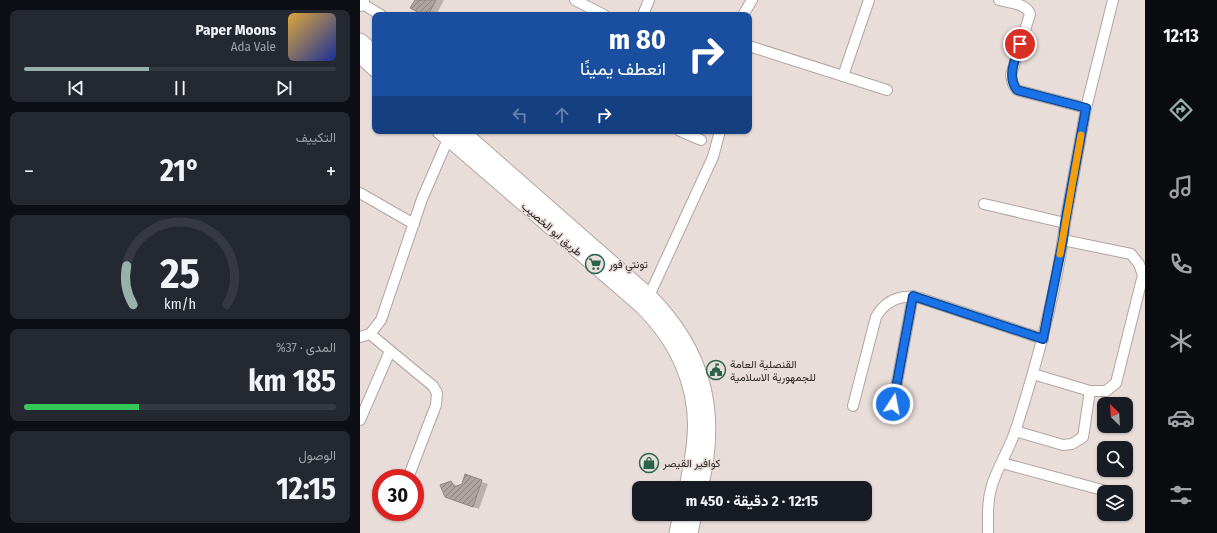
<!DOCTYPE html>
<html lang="ar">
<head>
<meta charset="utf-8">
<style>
	:root { --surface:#171b24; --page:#242831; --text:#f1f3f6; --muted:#9ea1a6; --line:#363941; --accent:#97b2aa }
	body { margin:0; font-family:"Fira Sans Condensed",Vazirmatn,sans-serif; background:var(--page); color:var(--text); direction:rtl; height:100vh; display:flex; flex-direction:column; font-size:15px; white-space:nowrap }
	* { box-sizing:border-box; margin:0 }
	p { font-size:13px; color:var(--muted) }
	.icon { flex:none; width:22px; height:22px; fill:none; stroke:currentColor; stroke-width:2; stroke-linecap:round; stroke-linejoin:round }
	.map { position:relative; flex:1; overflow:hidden; direction:ltr }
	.details { display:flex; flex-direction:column; gap:10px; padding:10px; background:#0d0f14; width:360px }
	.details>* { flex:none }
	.hud { position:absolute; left:12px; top:12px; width:380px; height:122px; border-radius:8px; box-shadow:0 1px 3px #0004; direction:rtl; background:#1a4fa0; color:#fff; overflow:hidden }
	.needle { width:26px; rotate:336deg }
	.buttons { position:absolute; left:737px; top:397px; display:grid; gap:8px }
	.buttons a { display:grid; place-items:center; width:36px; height:36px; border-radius:8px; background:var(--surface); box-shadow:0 1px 3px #0004; font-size:20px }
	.speed { position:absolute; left:12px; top:469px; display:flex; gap:8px; font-size:20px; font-weight:700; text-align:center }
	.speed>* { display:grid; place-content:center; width:52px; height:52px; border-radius:50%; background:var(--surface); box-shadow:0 1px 3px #0004; line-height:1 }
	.speed .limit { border:6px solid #d22; background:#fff; color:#111 }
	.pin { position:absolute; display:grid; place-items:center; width:34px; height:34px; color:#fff; margin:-17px; border:2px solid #fff; border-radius:50%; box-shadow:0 1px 4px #0007 }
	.me { position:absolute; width:44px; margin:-22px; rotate:11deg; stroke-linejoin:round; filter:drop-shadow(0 0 3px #0008) }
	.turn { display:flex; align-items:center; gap:14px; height:84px; padding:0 20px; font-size:18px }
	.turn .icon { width:52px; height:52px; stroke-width:2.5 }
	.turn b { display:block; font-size:28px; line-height:34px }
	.lanes { display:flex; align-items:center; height:38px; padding:0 20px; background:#0003; justify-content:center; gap:20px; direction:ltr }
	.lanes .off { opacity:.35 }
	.big { font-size:30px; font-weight:700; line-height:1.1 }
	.details .tile { flex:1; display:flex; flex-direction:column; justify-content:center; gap:6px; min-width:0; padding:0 14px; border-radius:8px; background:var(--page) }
	.details .dial { align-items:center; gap:0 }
	.dial svg { height:104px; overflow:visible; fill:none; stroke:var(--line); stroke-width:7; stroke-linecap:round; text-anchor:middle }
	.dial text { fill:var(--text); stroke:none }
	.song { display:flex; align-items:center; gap:12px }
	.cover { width:48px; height:48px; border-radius:6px; background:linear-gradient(135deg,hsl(40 70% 55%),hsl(230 70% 35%)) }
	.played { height:4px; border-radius:2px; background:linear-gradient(90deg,var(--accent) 40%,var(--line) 40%) }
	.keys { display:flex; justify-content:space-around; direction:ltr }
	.heat { display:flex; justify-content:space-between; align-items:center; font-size:22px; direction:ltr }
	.charge { height:6px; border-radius:3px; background:linear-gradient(90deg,#34c759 37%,var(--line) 0) }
	.trip { position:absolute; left:272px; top:481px; width:240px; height:40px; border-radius:8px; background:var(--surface); box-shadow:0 1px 3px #0004; font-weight:700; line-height:40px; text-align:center; direction:rtl }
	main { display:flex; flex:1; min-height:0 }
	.dock { display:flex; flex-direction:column; width:72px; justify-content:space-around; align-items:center; background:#090b0e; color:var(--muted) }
	.dock .icon { width:28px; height:28px }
	.dock .active { color:var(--accent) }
	.dock b { font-size:18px; color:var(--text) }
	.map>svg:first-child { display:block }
</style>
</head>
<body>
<main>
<nav class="dock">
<b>12:13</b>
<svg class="icon active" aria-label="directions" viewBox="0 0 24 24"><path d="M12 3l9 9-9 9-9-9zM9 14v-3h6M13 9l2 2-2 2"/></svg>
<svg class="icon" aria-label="music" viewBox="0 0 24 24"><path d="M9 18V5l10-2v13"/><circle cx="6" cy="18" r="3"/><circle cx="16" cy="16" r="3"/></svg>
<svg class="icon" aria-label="phone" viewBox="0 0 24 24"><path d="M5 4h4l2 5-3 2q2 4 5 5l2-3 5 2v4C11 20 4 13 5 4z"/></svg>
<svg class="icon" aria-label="climate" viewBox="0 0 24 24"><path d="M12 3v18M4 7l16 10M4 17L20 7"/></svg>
<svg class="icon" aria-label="car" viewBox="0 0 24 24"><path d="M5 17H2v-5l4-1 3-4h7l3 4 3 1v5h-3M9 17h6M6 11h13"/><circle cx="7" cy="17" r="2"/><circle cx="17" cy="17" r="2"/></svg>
<svg class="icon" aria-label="filters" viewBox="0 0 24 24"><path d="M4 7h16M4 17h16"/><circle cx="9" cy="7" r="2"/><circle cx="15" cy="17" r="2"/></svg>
</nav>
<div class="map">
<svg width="785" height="533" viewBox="0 0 785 533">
	<defs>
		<pattern id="building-hatch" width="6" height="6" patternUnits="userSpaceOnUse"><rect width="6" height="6" fill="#ada3a0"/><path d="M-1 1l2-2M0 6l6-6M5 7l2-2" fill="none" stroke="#8d8582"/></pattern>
	</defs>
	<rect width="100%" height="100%" fill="#e9ddda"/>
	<!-- shadow -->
	<g fill="#0003">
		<path d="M56,0h28l-8,15h-12z"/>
		<path d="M106,476l22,8 -9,25 -27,-9 -6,-3 5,-15 5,3 1,2 6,-2z"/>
	</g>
	<!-- building -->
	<g fill="url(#building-hatch)" stroke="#908683">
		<path d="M55,0h21l-8,15h-5l-13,-7z"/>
		<path d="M105,474l17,6 -9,27 -28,-10 -5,-12 11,-4 3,6 8,-3z"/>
	</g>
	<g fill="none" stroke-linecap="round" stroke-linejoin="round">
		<defs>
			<g id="street">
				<path d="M215,0l29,15"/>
				<path d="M639,0c11,3 27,3 31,14l-19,61 2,9 4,6 69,18"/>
				<path d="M1,3l20,12"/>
				<path d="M283,15l6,-15"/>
				<path d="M383,15l9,-15"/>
				<path d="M389,46l138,44"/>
				<path d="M483,76l26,-76"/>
				<path d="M320,131l21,9"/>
				<path d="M0,193l54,31"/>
				<path d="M624,204l81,19"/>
				<path d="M289,296l64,-139 7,-26"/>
				<path d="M10,334l63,52 4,7 -1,12 -28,73"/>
				<path d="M0,337l10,-3 11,-14 41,-121 26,-60"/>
				<path d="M673,374l57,17h16l10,-8 27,-108 -4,-11 -8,-10 -68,-14"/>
				<path d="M533,404l20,-108"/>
				<path d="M493,406l23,-89c10,-17 25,-23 44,-19l123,41"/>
				<path d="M0,420l30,-69"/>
				<path d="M655,431l48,14 9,-1 11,-7 7,-46"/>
				<path d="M642,463l104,28"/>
				<path d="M628,533c0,-16 -1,-32 4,-48 6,-19 18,-37 24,-56 21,-66 41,-137 49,-206l21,-115 27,-108"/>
			</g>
			<path id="secondary" d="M0,4l2,-4"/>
			<g id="primary">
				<path d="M0,41l15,13"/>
				<path d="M0,55l15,14"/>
				<path d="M80,131l201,174c36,35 58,81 54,132 -1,17 -5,34 -8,51"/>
				<path d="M101,131l188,165c55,56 70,117 51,192"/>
				<path d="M317,533l4,-19"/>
				<path d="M330,533l4,-19"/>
			</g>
		</defs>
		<!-- street casing -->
		<use href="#street" stroke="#b0a5a2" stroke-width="12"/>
		<!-- secondary casing -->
		<use href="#secondary" stroke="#b0a5a2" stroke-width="16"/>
		<!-- primary casing -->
		<use href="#primary" stroke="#b0a5a2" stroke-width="17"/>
		<!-- street -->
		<use href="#street" stroke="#fff" stroke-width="10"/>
		<!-- secondary -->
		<use href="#secondary" stroke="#fff" stroke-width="14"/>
		<!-- primary -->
		<use href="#primary" stroke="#fff" stroke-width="15"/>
	</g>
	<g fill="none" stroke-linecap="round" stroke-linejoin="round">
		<defs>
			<path id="route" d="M533,404l20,-108 130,43 20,-99 2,-17 21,-115 -69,-18c-11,-14 -1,-31 3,-46"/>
		</defs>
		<!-- route casing -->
		<use href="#route" stroke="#114b97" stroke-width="10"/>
		<!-- route -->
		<use href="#route" stroke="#1a73e8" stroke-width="7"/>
		<!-- slow -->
		<path stroke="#f59e0b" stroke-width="7" d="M700,254l21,-119"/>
	</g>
	<!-- icons -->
	<defs>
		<symbol id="supermarket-ring" viewBox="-11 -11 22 22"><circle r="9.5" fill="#e9ddda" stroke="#29634d" stroke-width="1.5"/><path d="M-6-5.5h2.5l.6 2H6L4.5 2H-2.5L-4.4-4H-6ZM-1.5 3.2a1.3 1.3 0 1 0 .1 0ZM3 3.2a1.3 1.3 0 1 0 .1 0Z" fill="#29634d"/></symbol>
		<symbol id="civic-ring" viewBox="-11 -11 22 22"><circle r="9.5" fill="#e9ddda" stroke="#29634d" stroke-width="1.5"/><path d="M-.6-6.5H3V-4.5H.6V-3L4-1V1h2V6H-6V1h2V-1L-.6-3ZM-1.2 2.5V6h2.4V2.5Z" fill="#29634d"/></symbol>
		<symbol id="shop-ring" viewBox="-11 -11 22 22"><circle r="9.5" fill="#e9ddda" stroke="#29634d" stroke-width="1.5"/><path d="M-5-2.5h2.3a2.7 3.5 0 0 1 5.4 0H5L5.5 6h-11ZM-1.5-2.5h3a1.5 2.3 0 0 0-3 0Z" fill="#29634d"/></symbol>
	</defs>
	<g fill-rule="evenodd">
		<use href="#supermarket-ring" x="224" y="253" width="22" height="22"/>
		<use href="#civic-ring" x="345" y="359" width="22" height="22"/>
		<use href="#shop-ring" x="278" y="452" width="22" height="22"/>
	</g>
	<g text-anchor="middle" stroke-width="3" stroke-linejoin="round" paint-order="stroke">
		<!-- street labels -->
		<g font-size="11" fill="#2b2726" stroke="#e9ddda">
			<text transform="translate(192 229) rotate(41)" y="4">طريق ابو الخصيب</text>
		</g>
		<!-- poi labels -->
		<g font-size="11" fill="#2b2726" stroke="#e9ddda" text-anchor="start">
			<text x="249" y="268">تونتي فور</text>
			<text x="370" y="368">القنصلية العامة<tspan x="370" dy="13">للجمهورية الاسلامية</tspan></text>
			<text x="303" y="467">كوافير القيصر</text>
		</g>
	</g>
</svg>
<div class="buttons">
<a><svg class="needle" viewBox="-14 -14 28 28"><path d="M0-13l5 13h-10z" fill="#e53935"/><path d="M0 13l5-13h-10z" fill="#9ea1a6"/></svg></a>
<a><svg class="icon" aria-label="search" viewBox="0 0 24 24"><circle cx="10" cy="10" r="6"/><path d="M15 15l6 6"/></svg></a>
<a><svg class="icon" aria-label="layers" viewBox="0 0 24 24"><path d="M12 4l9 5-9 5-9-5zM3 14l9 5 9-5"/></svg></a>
</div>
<div class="speed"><div class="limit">30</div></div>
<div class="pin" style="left:660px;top:44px;background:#d93025"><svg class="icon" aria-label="arrive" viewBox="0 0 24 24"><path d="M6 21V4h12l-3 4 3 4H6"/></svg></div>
<svg class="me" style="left:533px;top:404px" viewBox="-20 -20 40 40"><circle r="17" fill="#1a73e8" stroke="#fff" stroke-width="3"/><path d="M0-11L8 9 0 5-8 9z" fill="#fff"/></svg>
<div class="trip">12:15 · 2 دقيقة · 450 m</div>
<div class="hud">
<div class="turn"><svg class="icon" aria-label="right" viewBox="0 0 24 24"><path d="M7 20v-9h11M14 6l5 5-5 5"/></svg><div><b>80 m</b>انعطف يمينًا</div></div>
<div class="lanes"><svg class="icon off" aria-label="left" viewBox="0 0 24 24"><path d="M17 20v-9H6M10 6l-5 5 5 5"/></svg><svg class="icon off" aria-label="ahead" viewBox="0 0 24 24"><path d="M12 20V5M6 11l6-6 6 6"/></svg><svg class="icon" aria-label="right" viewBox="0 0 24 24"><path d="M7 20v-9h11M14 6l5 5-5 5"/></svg></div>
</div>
</div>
<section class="details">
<div class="tile">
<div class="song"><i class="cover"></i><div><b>Paper Moons</b><p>Ada Vale</p></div></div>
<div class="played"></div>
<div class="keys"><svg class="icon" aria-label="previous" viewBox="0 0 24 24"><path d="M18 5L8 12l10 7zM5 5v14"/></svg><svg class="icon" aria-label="pause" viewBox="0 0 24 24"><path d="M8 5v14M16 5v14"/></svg><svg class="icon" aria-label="next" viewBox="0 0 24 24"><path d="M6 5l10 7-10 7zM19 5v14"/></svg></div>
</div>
<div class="tile"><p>التكييف</p>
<div class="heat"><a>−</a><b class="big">21°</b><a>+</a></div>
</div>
<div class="tile dial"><svg viewBox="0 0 100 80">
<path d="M14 69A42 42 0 1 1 86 69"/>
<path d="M14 69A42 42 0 0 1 9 39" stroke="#97b2aa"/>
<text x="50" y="56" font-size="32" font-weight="700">25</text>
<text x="50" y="72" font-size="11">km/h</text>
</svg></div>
<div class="tile"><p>المدى · 37%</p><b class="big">185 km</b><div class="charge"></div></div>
<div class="tile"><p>الوصول</p><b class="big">12:15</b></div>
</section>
</main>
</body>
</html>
